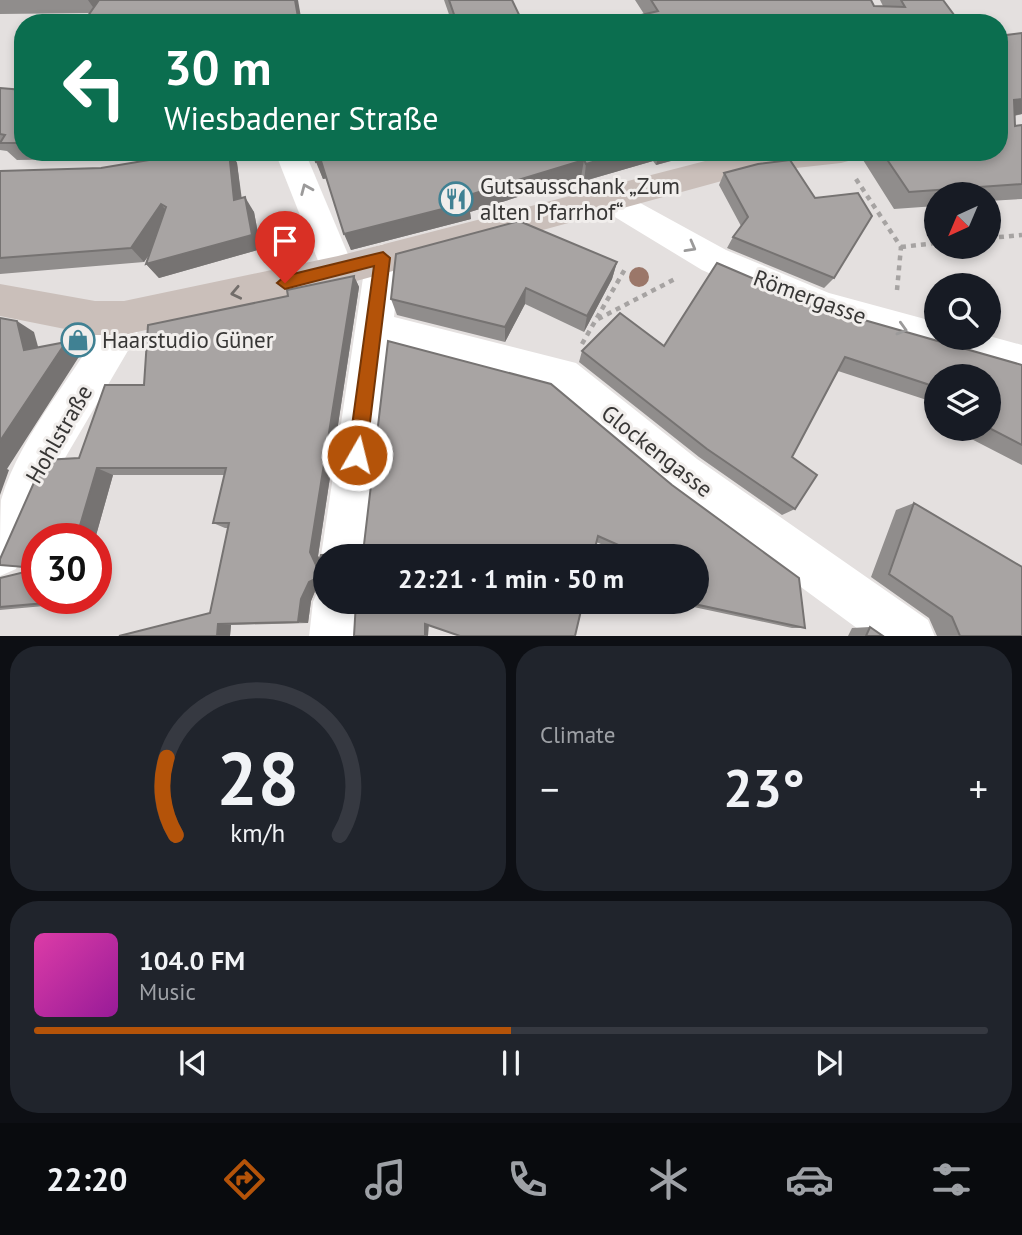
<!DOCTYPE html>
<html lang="en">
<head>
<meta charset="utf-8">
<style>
	:root { --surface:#171b24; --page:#20242c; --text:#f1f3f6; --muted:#9ea1a6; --line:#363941; --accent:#b45309 }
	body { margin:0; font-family:"PT Sans",sans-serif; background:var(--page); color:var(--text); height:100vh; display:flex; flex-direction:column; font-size:26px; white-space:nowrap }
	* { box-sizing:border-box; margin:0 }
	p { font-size:23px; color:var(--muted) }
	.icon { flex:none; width:38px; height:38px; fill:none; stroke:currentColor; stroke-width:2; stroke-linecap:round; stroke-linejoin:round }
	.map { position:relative; height:636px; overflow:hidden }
	.details { display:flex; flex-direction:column; gap:10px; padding:10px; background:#0d0f14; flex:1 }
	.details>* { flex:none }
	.top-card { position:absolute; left:14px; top:14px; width:994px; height:147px; border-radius:28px; box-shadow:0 4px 10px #0003; background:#0b6e4f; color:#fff; overflow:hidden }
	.needle { width:46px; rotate:224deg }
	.buttons { position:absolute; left:924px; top:182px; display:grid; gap:14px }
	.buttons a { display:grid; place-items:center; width:77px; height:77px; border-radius:50%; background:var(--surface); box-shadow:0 4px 10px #0003; font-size:35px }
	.speed { position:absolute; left:21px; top:523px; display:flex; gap:14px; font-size:35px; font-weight:700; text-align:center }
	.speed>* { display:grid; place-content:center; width:91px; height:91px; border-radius:50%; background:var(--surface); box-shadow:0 4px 10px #0003; line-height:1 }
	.speed .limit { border:10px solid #d22; background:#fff; color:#111 }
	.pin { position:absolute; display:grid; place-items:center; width:60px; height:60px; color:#fff; margin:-72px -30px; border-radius:50% 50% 50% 0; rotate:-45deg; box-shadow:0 0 7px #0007 }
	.pin .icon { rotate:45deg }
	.me { position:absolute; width:77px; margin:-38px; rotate:8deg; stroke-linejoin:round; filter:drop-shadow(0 0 5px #0008) }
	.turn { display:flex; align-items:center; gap:24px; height:147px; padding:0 35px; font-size:32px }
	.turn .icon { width:91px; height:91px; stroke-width:2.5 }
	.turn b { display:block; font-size:49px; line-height:60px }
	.big { font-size:52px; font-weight:700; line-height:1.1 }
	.details .card { flex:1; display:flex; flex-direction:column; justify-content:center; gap:10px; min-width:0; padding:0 24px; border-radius:28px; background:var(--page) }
	.details .dial { align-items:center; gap:0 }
	.dial svg { height:182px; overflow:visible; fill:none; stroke:var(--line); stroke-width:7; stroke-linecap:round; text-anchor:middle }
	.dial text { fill:var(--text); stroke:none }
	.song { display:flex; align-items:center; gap:21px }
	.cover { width:84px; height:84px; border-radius:10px; background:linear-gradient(135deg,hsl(320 70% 55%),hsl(300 70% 35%)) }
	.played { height:7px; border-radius:4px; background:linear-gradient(90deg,var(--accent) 50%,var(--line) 50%) }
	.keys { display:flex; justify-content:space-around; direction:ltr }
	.heat { display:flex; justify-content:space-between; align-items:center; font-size:38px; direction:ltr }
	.details .tiles { flex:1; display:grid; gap:10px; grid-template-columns:1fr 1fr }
	.card:last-child { grid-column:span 2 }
	.trip { position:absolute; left:313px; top:544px; width:396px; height:70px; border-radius:35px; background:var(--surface); box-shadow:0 4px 10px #0003; font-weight:700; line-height:70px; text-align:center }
	.menu { display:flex; height:112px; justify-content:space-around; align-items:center; background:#090b0e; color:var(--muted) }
	.menu .icon { width:49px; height:49px }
	.menu .selected { color:var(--accent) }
	.menu b { font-size:32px; color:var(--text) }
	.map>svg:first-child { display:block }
</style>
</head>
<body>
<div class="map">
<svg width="1022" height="637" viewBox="0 0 1022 637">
	<rect width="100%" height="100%" fill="#e4e0df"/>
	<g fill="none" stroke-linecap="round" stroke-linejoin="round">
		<!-- path -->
		<g stroke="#a6a3a2" stroke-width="4.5" stroke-dasharray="5 5" stroke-linecap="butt">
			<path d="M856,179l45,68 -4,43"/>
			<path d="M989,238l33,-3"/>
			<path d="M901,247l35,-4"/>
			<path d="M598,319l77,-40"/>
			<path d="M582,344l43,-75"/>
		</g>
		<!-- street -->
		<g fill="#fff" fill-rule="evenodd">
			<path d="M275,152h30l50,119 -5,10 -12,4 -12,-4z"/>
			<path d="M611,187l115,63 103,43 107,29v16l53,-2 33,9v34l-211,-61 -109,-48 -102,-62 -5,-9 5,-9z"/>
			<path d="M383,244l12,4 5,10 -6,59 182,46 121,96 231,161 7,17h-66l-202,-148 -116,-98 -161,-43 -23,208h-41v11l-5,-11 45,-298 5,-10z"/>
			<path d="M124,302l13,5 5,11 -6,19 -78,133 -42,99 -16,7c0,-21 0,-57 1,-76 21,-71 78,-127 110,-193z"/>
			<path d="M326,583v19h35l-3,35h-49l4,-35 7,-17z"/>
		</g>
		<!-- secondary -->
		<path fill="#cabfba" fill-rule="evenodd" d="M740,152h117l-5,8 -11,3 -90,10 -413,113 -214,49h-29l-95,-19v-32l95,17h29l214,-45z"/>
	</g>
	<!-- trees -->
	<circle fill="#9b7769" cx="639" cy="277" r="10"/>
	<!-- wall -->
	<g fill="#908d8c">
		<path d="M0,0h298l-208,13 -90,1z"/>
		<path d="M444,0h68l11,23h-71z"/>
		<path d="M635,0h236l3,6h9l-3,-6h63l17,23 -316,-9z"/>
		<path d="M1022,33v81l-8,2 1,10 7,-1v74l-33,2v-7h-53v12l-42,3 -36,-57h141z"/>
		<path d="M0,88l23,2v62h119l-55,7 -70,1 -10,-9 -7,-1z"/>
		<path d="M197,152h34l6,11 4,35 13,14 7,37 -102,29 -13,-14 4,-10 -6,8 -144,12v-103l101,-3z"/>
		<path d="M313,152h416l-24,6 -3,-5 -46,12 -3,-4 -69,20 -3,-4 -111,35 1,7 -120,31 -24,-72 -4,1z"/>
		<path d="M724,173l110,105 -10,10 -97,-40 6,-11 8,-11 -22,-41z"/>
		<path d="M617,262l-5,17 -28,53 -59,-28 -20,38 -108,-27 -6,-16z"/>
		<path d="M354,276l5,11 -41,269 2,2 1,-3 42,-2 25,-212 163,43 121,101 127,93 6,50h-13l-122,-26h26v-46h-66l-34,-14 -3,14h-267v43l-6,-1v-15l-2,1 -7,17 -3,22 -77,2 -1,11h-111l91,-23 18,-85h-3l-12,-5 12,-48h-112l-18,64h-58v59h41l-1,5 -77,7v-32l35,-9 -35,-4v-6l44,-99 35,-2 26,-73h39l4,-60 140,-29 -1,-6z"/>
		<path d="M822,308l200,57v100l-70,-36h37v-53h-53v27l-98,-32 -46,86 3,52 -13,6 -83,-58 -120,-95 3,-11 82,-5z"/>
		<path d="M914,503l108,133h-85l-8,-18 -58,-41 25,-67z"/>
		<path d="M870,627l13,9h-35l4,-8z"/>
	</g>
	<!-- shaded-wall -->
	<g fill="#767372">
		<path d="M88,0h17l-8,13z"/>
		<path d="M295,0h3l4,23h-3z"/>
		<path d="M1022,99v15l-23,4 15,-18z"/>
		<path d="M229,152h2l6,11 7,52 -10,-15z"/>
		<path d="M627,152h28l-2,9 -69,20 2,-17z"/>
		<path d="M660,152h42l-46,13z"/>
		<path d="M707,152h22l-24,6z"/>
		<path d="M584,160l-3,17 -111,35 1,7 -120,31 -7,-16z"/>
		<path d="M321,161l7,17 -5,1 -7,-17z"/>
		<path d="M245,197l9,15 7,37 -102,29 -13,-14z"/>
		<path d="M161,204l12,15 -29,43 -13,-14z"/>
		<path d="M617,262l-5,17 -28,53 3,-16z"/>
		<path d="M354,276l5,11 -41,269 7,14 -8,-3 -7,-15z"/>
		<path d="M526,288l-1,16 -20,38v-15z"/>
		<path d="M17,321l17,11 8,29 -18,-11z"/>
		<path d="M66,342l16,10 -75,117 2,1 -9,25v-54z"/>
		<path d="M97,468l16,7 -18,64h-19z"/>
		<path d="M317,578l8,3 -7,3 -7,17 -3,22 -10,-1 3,-23 8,-17z"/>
		<path d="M58,598h20l-1,5 -20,-1z"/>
		<path d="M218,624l13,1 -1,11h-13z"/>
		<path d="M425,624h4l-1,12h-3z"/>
	</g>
	<!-- building -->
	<g fill="#a8a4a3" stroke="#767372" stroke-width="2">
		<path d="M99,0h196l4,23h-216z"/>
		<path d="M449,0h63l11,23h-66z"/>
		<path d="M651,0h220l3,6 31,1 -4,-7h42l17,23h-352l50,-12z"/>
		<path d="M1022,33v66l-8,1 1,26 7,-1v59l-113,8 -27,-40h117v-116z"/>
		<path d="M0,88l23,2v53h-23l5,-8 -5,-1z"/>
		<path d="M197,152h32l5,48 11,-3 7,38 -106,29 20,-57 -5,-3 -30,44 -131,10v-87l101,-3z"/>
		<path d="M313,152h314l-41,12 -2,-4 -125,38 11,4 -126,32 -23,-73 -5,1z"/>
		<path d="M790,160l25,38 43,-5 14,23 -38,62 -101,-41 15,-20 -24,-44 34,-9z"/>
		<path d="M519,221l98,41 -30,54 -61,-28 -21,39 -114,-28 5,-45z"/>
		<path d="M717,263l105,45 200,57v80l-33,-17v-52h-53v11l-91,-30 -53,100 25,18 -22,34 -88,-60 -125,-98 38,-38 44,33z"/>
		<path d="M354,276l-44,276 7,15 4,-12 42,-2 25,-212 163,43 121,101 127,93 6,50 -120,-26h11v-46h-53l-45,-20 -5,20h-267v42h-6v-17l-3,-3 -8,4 -8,17 -3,23 -80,2 -1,12h-98l91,-23 19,-90h-16l13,-55h-129l-21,71h-39v29l-37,-3v-6l44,-99 35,-2 26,-73h39l4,-60 140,-29 -1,-6z"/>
		<path d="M0,318l17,3 7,29 42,-8 -66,99z"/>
		<path d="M914,503l108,64v69h-62l-8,-19 -63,-43z"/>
		<path d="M37,569v29h21l-1,4 -57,5v-29z"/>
		<path d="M356,602h227l-8,34h-115l-35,-12v12h-71z"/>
		<path d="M870,627l13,9h-17z"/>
	</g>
	<!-- one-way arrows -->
	<defs><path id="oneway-chevron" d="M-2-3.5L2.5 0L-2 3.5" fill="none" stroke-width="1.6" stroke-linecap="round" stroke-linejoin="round" transform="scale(1.75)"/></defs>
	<g stroke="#9b9a9a">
		<use href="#oneway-chevron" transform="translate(306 189) rotate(-113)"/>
		<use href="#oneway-chevron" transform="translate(691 247) rotate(29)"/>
		<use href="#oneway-chevron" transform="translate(902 329) rotate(16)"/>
	</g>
	<use stroke="#726d6a" href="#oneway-chevron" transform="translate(236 293) rotate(168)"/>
	<!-- route -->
	<path fill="#b45309" stroke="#753606" stroke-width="2" d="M383,252l7,6 -24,197 -2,6 -7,3 -6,-3 -3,-6 26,-189 -89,23 -8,-6 8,-7z"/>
	<!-- icons -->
	<defs>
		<symbol id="restaurant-ring" viewBox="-11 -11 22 22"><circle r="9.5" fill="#f1eeec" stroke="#408193" stroke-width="1.5"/><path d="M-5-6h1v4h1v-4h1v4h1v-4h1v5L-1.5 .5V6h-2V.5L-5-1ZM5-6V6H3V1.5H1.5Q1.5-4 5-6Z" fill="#408193"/></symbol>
		<symbol id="shop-ring" viewBox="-11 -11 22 22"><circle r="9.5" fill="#f1eeec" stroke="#408193" stroke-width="1.5"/><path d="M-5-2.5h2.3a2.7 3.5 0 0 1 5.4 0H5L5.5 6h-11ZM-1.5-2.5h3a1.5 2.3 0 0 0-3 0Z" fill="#408193"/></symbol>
	</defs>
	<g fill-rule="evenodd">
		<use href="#restaurant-ring" x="437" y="180" width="38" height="38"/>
		<use href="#shop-ring" x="59" y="321" width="38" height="38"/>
	</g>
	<g text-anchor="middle" stroke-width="6" stroke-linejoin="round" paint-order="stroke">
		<!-- poi labels -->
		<g font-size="23" fill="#373635" stroke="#f1eeec" text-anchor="start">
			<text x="480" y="194">Gutsausschank „Zum<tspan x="480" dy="26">alten Pfarrhof“</tspan></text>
			<text x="102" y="348">Haarstudio Güner</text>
		</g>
		<!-- street labels -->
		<g font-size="23" fill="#373635" stroke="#f1eeec">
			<text transform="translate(810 297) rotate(20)" y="8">Römergasse</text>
			<text transform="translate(59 434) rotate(-60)" y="8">Hohlstraße</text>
			<text transform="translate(657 451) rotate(38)" y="8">Glockengasse</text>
		</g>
	</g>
</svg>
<div class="buttons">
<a><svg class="needle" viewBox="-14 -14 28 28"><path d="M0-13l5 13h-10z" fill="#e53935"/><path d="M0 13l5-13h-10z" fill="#9ea1a6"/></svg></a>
<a><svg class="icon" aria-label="search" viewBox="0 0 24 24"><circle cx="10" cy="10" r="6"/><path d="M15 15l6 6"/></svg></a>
<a><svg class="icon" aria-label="layers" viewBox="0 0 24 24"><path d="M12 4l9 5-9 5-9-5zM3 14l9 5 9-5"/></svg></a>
</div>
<div class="speed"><div class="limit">30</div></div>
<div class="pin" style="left:285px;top:283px;background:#d93025"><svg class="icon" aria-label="arrive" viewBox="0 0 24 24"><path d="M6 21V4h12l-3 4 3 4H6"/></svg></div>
<svg class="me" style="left:357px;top:455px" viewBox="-20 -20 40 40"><circle r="17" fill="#b45309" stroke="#fff" stroke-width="3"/><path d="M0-11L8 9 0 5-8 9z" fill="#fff"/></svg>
<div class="trip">22:21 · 1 min · 50 m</div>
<div class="top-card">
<div class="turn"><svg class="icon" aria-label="left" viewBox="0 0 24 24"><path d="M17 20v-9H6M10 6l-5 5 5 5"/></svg><div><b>30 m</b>Wiesbadener Straße</div></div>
</div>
</div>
<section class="details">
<div class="tiles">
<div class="card dial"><svg viewBox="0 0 100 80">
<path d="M14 69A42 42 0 1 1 86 69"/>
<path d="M14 69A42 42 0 0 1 10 35" stroke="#b45309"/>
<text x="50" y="56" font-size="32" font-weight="700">28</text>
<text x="50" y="72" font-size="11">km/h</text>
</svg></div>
<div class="card"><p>Climate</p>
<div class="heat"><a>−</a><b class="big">23°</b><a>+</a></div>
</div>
<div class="card">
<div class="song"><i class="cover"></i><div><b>104.0 FM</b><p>Music</p></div></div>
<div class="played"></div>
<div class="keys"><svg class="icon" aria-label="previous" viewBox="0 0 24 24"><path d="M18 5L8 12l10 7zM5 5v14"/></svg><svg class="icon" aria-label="pause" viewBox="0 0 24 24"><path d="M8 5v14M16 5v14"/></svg><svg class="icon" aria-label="next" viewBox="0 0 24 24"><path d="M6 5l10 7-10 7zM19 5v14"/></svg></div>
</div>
</div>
</section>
<nav class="menu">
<b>22:20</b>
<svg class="icon selected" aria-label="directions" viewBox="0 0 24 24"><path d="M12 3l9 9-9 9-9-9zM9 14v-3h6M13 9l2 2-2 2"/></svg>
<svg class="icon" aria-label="music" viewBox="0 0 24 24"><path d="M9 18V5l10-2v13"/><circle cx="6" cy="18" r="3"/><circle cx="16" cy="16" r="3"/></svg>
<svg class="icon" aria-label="phone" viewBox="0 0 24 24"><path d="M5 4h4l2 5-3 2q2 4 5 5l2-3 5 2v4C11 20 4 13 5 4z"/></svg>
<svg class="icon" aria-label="climate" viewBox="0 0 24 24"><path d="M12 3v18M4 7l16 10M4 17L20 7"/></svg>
<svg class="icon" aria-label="car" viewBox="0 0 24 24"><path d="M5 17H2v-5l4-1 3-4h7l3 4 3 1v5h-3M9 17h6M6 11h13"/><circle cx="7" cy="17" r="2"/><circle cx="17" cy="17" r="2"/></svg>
<svg class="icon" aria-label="filters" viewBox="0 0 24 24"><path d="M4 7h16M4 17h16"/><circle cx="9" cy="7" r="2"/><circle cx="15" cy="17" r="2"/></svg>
</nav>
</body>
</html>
